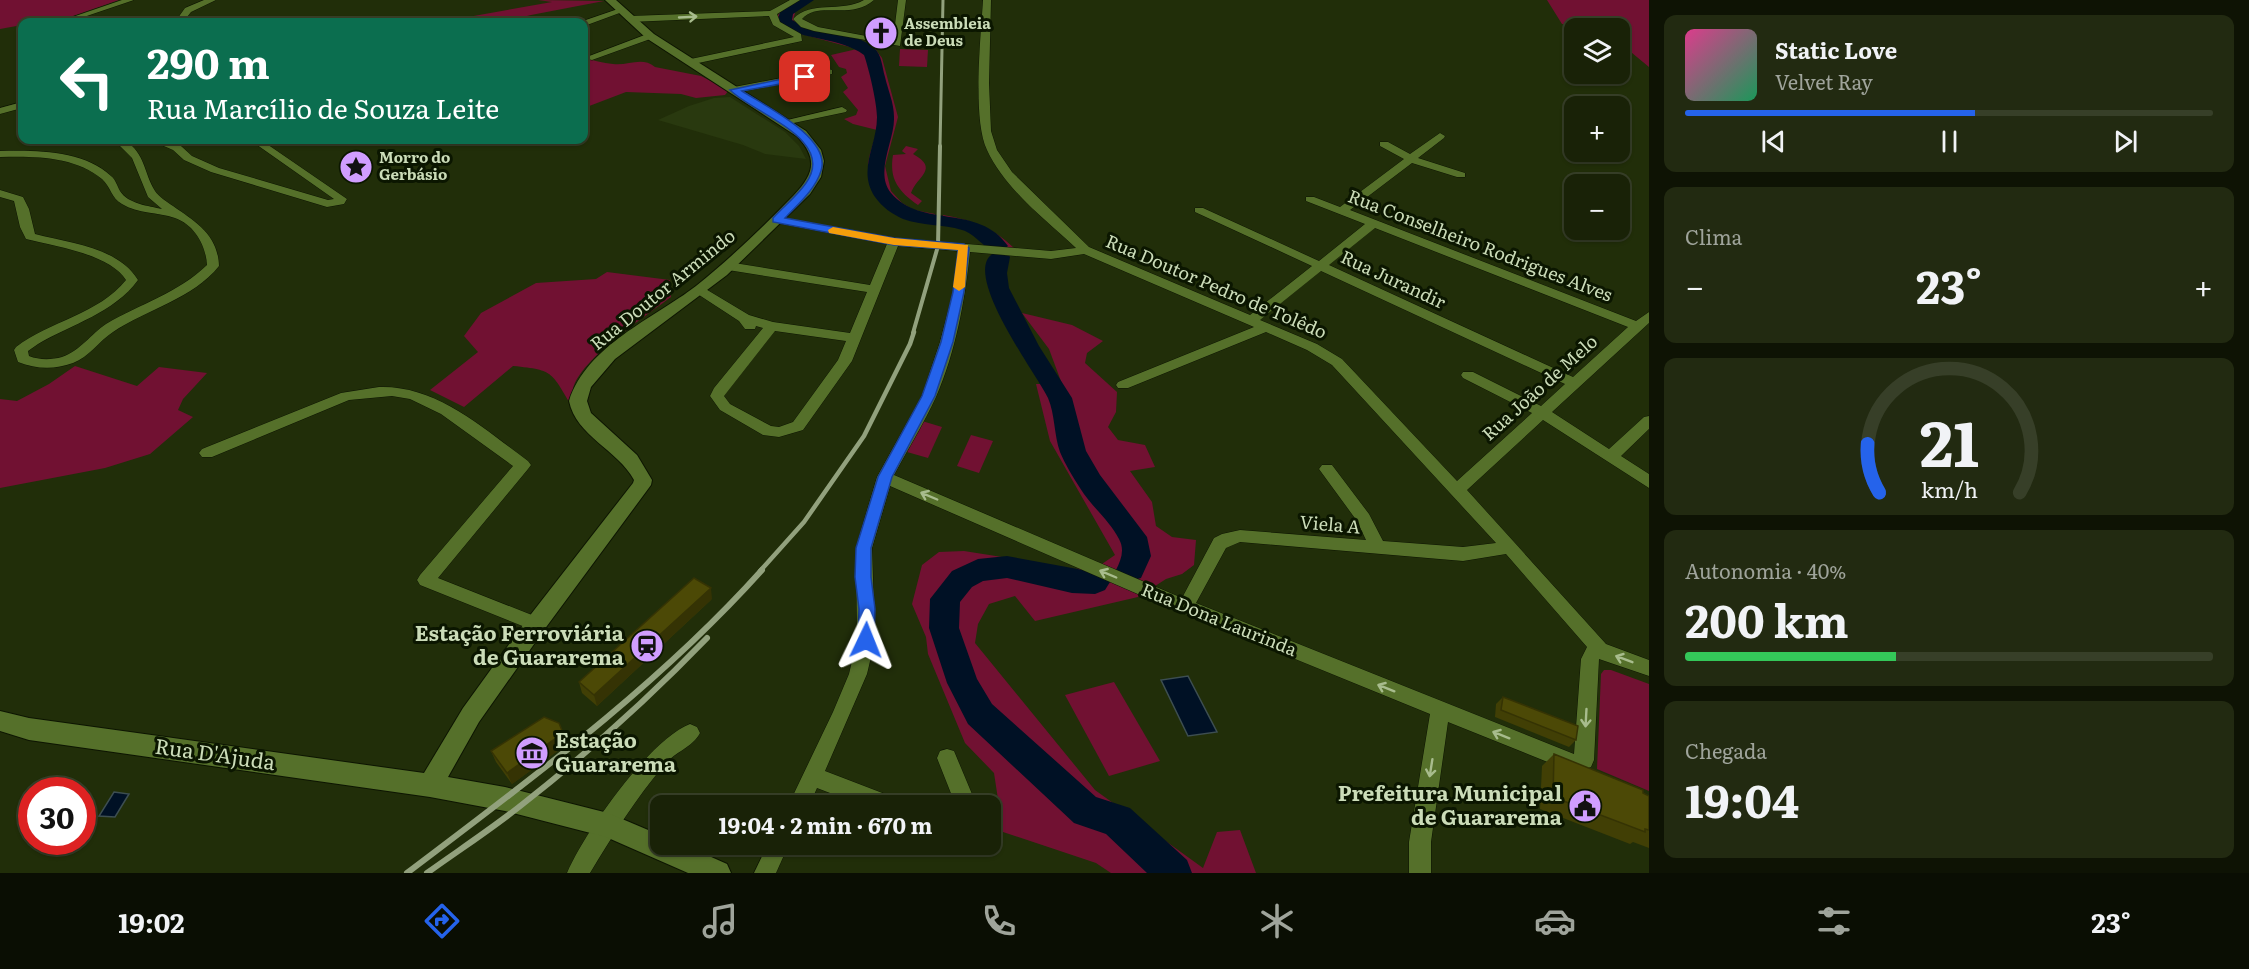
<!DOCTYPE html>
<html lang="pt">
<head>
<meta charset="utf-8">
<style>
	:root { --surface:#192207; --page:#222a11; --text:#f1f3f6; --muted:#9fa49b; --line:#373f28; --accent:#2563eb }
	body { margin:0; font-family:Literata,serif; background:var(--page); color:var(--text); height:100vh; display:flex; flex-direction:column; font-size:22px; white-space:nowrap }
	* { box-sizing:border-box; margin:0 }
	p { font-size:20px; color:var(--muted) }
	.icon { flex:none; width:33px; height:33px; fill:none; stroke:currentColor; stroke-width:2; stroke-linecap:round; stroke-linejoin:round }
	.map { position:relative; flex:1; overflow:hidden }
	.drawer { display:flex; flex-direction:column; gap:15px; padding:15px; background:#0e1304; width:600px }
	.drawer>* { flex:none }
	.guide { position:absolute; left:18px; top:18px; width:570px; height:126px; border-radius:12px; box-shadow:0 2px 4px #0004,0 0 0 2px var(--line); background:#0b6e4f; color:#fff; overflow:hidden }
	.controls { position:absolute; left:1564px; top:18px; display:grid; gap:12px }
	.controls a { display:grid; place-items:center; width:66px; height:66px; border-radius:12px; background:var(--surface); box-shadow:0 2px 4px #0004,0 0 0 2px var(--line); font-size:30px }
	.speed { position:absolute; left:18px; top:777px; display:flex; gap:12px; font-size:30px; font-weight:700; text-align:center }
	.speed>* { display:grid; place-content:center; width:78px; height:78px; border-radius:50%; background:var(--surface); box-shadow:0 2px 4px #0004,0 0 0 2px var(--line); line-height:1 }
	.speed .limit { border:9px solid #d22; background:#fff; color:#111 }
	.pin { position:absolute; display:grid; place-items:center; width:51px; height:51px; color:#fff; margin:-26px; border-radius:12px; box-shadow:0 3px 9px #0006 }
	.me { position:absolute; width:66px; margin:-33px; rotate:2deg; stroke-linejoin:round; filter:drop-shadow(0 0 4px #0008) }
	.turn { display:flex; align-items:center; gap:21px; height:126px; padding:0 30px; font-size:27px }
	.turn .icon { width:78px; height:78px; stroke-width:2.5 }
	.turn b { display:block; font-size:42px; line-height:51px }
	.big { font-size:45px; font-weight:700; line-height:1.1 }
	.drawer .tile { flex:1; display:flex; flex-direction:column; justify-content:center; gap:9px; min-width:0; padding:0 21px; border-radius:12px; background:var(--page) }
	.drawer .dial { align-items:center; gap:0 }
	.dial svg { height:156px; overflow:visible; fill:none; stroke:var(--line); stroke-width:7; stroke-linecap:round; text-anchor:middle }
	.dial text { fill:var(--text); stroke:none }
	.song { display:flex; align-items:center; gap:18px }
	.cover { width:72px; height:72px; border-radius:9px; background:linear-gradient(135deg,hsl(330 70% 55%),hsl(150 70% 35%)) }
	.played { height:6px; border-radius:3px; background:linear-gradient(90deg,var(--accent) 55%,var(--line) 55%) }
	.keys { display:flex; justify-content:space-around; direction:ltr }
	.heat { display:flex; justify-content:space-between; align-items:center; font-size:33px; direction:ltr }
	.charge { height:9px; border-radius:4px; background:linear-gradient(90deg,#34c759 40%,var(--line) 0) }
	.trip { position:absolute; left:650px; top:795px; width:351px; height:60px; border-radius:12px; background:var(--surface); box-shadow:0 2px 4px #0004,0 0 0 2px var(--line); font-weight:700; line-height:60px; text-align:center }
	.tab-bar { display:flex; height:96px; justify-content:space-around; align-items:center; background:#0a0e03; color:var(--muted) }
	.tab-bar .icon { width:42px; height:42px }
	.tab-bar .selected { color:var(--accent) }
	.tab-bar b { font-size:27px; color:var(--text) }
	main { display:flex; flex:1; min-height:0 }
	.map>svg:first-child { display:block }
</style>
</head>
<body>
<main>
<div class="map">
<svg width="1649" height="873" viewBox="0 0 1649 873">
	<rect width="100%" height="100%" fill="#212e09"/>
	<!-- built -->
	<path fill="#29390f" d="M730,97l55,35 14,14 7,13 -41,-5 -22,-9 -85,-25 31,-14 25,-8z"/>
	<!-- green -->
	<g fill="#711132">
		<path d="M0,0h119l-52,18 -45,4v3l-22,4z"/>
		<path d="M538,0l66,1 -73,14 -28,7h-63l112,-20z"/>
		<path d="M1547,0h102v67l-29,-24v-15h-33l-25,-4z"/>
		<path d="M783,10l12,3 -2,7 5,5 75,21 9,12 16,59 -13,49 6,25 11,12 12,7 21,4 -1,11c-29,-8 -67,-20 -66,-57 0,-12 6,-26 9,-38l-24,-6 -9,-5 12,-4 2,-5 -15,-18 5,-4 -7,-11 6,-4 -1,-4 -7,-2 -8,-12 26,-6 -63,-17 -10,-5 -6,-8v-4z"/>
		<path d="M900,49l28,1 -1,17 -28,-1z"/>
		<path d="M584,58c9,2 19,5 29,6 15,2 29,-8 42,3l46,9 28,14 -4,5 -29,3 -15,-4 -55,-2 -42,16z"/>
		<path d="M906,146l12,3 -5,5c27,15 4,22 -2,39l11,8 -4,4c-20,-14 -29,-26 -25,-50l13,-1 -4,-3z"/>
		<path d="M943,215c29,5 51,13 72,34l-29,-4c-9,-14 -27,-18 -43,-20z"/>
		<path d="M607,272l63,8 1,17c-25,19 -91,62 -98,92 -2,6 0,13 0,19 -22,-35 -17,-38 -60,-42l-49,41 -34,-17 48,-38 -14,-16 17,-23 55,-30 60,-4z"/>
		<path d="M1022,313l50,12 31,16 -16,12 -2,10 32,29 -1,20 -8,15 10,13 27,5 10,22 -25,4 22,31 4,24 16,11 24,3 -2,25 -12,9 -16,5 -28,18 -103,24 -20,-25 -26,8 -11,20 -3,19 120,147 108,78 14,-36 23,-2 16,43h-145l-15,-10 -93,-31 -9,-59 -29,-30 -37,-89 -2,-17 -14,-33 10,-39 17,-13 25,-1 38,6 58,14 39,-5 16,-11 -65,-114 -14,-57h26l-13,-35z"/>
		<path d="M75,366l62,20 22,-19 48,6 -24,26 -5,11 15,7 -43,37 -45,14 -105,20v-89l17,2 32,-17z"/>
		<path d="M922,421l20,6 -14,31 -21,-6z"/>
		<path d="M971,435l22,6 -14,32 -22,-7z"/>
		<path d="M1604,670h7l38,14v107l-52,-22 4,-95z"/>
		<path d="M1114,682l46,79 -51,15 -44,-81z"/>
	</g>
	<!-- water -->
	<g fill="#001125" stroke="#3d4e51" stroke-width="1.5">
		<path d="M1188,676l29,56 -29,4 -27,-56z"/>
		<path d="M114,792l15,2 -14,23 -16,-1z"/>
	</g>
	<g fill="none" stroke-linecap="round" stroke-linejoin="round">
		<!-- river -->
		<g fill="#001125" fill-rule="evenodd">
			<path d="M797,0h17l-21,14 -1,6c24,14 62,10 82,28 8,7 8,19 11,29 3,13 9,26 9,40 1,23 -20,55 -3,76 30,36 87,10 117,53l-6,5 5,2 3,4 -3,16 2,15 30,58 33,52 14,53 14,24 47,62 4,19 -10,22 -10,3 -10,-3 -5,-8c5,-10 9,-20 3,-31 -9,-18 -28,-33 -39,-51 -7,-11 -15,-24 -20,-36 -6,-17 -5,-38 -12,-54 -10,-22 -92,-130 -52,-146 -12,-3 -20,-18 -34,-22 -19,-6 -40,-4 -59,-11 -11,-5 -21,-12 -28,-22 -18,-27 2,-51 2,-80 0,-14 -8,-48 -13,-62 -24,-18 -59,-14 -85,-30l-2,-3 4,-13z"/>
			<path d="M1007,556l98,18 5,8 -5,8 -10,4 -23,-1 -65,-15 -24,3 -11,6 -12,15 -1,26 18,51 15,25 104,93 34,11 57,52 5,13h-45l-41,-39 -32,-11 -106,-99 -21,-41 -18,-55 1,-29 22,-28 26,-12z"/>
		</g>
		<defs>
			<g id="street">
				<path d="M122,0h12l-65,22h-11z"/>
				<path d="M204,0h12l-25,12 -8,10h-8l10,-14z"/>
				<path d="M790,0h10l-23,14 3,8 21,12 1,7 -113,24 -5,-3 2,-2 108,-23 -21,-12 -4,-9 -139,6 -4,-3 4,-3 140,-5z"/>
				<path d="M864,0h10c-24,21 -56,0 -72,19l16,8 75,14 5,-41h8l-6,46 -86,-15 -13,-4 -8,-8c18,-19 48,-6 71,-19z"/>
				<path d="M983,0h8l-2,83 2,48 6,19 15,22 77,75 161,68 62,-49 -117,-54v-4h8l116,53 46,-37 -59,-23v-4h8l26,10 64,-48 -24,-13v-4h8l22,12 30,-21 5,3 -1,2 -26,20 47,15v4h-8l-45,-14 -62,47 286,111 13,-9v11l-97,89 57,37 35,-32 5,-1v13l-28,27 28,18v14l-106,-68 -76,70 139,154 43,16v16l-50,-17 -5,101 -3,7 -16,6 -127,-51 -17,120v31h-22v-31l21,-128 -267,-109 -273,-119 -18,62 3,92 -8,34 -42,97 73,28 3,7h-37l-47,-18 -8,18h-21l45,-94 16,-38 8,-34 -1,-92 21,-71 45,-81 18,-54 13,-49 5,-42 -60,-5 -46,115 -49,69 -24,7 -16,-2 -43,-25 -10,-14 4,-8 49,-60 -7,-2 -1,3h-10l-6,-8 -46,-30 6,-4 5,1 45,27 24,7 77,11 17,-41 -139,-22 -6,-4 6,-4 142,23 17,-41 -114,-22v-4l4,-1 117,21 157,13 25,-3c-31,-29 -71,-59 -89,-98 -15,-31 -6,-114 -4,-150zM1375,228l253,99 -55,50 -244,-112zM970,252l81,7 33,-5 170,73 -136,55 -2,3 2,3h10l138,-56 41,18 25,15 164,178 -33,4 -80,-6 -14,-27 -37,-49h-10l-3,4 38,52 9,19 -126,-10 -18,4 -8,4 -32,60 -288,-123c14,-26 30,-52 42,-78 20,-46 29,-97 34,-145zM1321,271l244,113 -24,22 -68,-34h-10l-2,3 2,3 69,35 -75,68 -115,-122 -25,-15 -57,-24zM775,331l71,10 -8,19 -45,62 -14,5 -8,-1 -41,-22 -6,-8zM1240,542l223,19 43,-7 81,93 -6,12 -7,95 -378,-151 30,-55z"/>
				<path d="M618,9l7,2 -38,14 -7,-3z"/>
				<path d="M650,33l4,3 -1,2 -61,22 -8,-2z"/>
				<path d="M829,69l3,1v4l-98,19 -5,-3 5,-3z"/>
				<path d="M22,102v6l-22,6v-6z"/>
				<path d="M842,107l5,3 -1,2 -62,13 -5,-3z"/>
				<path d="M114,140h11c21,15 18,31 30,51 4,6 12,11 18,15 23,16 45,29 46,60 -26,33 -72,43 -106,66 -14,9 -24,25 -40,31 -19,7 -37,6 -55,-1l-4,-12 2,-3c34,-26 83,-33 110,-67 -16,-26 -72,-34 -100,-41l-6,-12 -6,-26 -14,-4v-7l23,7 6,12 6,25c34,9 83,13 103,46 -24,33 -66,44 -100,64l-10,7 1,5c10,4 22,4 33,1 18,-6 29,-23 44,-33 34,-20 72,-31 101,-59 -1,-19 -12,-40 -32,-47 -17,-6 -37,-4 -53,-14 -11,-6 -11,-17 -20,-25 -27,-23 -69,-23 -102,-22v-6c35,-1 84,-1 111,25 5,4 6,10 9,15 8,13 29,15 42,18l-14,-12 -16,-39z"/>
				<path d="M150,140h13l18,6 11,10 27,12 109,32 6,-1 -84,-59h11l86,59 -3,5 -17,3 -116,-35 -27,-12 -11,-10z"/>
				<path d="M379,387c58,-2 105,42 149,74l3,4 -3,4 -90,109 104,41 3,5 -3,5 -6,2 -6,-2 -110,-44 -3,-5 3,-5 93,-109 -72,-52 -31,-15 -18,-3 -43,4 -137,57h-10l-3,-4 3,-4 139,-56z"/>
				<path d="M690,724l7,3 3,6c-7,14 -25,19 -35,31 -29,34 -52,71 -75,109h-23c17,-40 83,-134 123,-149z"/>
				<path d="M947,749l7,2 23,55h-21l-19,-48 3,-7z"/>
				<path d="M768,844h21l-13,29h-22z"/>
			</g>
			<path id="secondary" d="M605,0h11l38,34 152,97 15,19 3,11 -3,16 -11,17 -83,81 -112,84 -24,28 -4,14 4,12 46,42 15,25 -1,5 -107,145 -65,92 -31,55 57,10 103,26 52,22v9h22l45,20 4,9h-43l-82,-36 -101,-26 -75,-14 -401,-57 -29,-9v-20l29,7 395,55 39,-65 65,-90 105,-135 1,-3c-16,-30 -58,-44 -65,-79 18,-56 84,-82 127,-115 35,-28 67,-59 98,-91 20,-21 24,-36 4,-58l-152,-99z"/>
		</defs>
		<!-- street casing -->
		<use href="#street" stroke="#0d1502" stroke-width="1"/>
		<!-- secondary casing -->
		<use href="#secondary" stroke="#0d1502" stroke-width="2"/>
		<!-- street -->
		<use href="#street" fill="#55702a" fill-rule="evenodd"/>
		<!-- secondary -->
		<use href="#secondary" fill="#55702a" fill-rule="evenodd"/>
		<!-- rail-far3 -->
		<path stroke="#92a17d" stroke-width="3" d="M940,147l3,-147"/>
		<!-- rail-far2 -->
		<path stroke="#92a17d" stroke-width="4" d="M913,333l25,-87 2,-100"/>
		<!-- rail-far1 -->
		<path stroke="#92a17d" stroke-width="4.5" d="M760,571l44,-49 60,-86 46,-92 4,-12"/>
		<!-- rail -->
		<g stroke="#92a17d" stroke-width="6">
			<path d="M407,873c124,-94 251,-187 355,-303"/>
			<path d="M427,873c32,-23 66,-45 97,-70 65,-51 126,-106 183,-165"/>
		</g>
	</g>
	<!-- wall -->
	<g fill="#413f05">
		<path d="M712,599l-115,107 -15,-13 -3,-11z"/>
		<path d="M1503,697l73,43 -7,7 -74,-30 1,-13z"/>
		<path d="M567,744l-55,40 -16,-22 -5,-11z"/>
		<path d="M1554,754l95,42v52l-16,-6 -3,2 -90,-35 2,-43z"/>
	</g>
	<!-- shaded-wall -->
	<g fill="#353304">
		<path d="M711,588l1,11 -115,107 -3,-11z"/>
		<path d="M563,733l4,11 -55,40 -5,-11z"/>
	</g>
	<!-- building -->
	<g fill="#4c4906" stroke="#353304" stroke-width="1.5">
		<path d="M694,578l17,10 -117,107 -15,-13z"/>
		<path d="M1503,697l75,29 -2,14 -75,-30z"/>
		<path d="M544,717l15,6 4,10 -56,40 -16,-22z"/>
		<path d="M1554,754l89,36v3l6,3v34l-4,-1v3l-92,-35z"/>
	</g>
	<!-- one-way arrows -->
	<defs><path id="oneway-shaft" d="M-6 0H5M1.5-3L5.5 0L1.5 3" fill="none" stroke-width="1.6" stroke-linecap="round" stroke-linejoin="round" transform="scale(1.5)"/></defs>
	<g stroke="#a8bc8d">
		<use href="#oneway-shaft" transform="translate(688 17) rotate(-3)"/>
		<use href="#oneway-shaft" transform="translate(929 496) rotate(-157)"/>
		<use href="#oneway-shaft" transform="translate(1108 574) rotate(-157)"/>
		<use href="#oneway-shaft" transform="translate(1624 659) rotate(-159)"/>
		<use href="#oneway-shaft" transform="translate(1386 688) rotate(-158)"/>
		<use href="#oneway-shaft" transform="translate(1586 718) rotate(93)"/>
		<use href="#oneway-shaft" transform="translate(1501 735) rotate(-158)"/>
		<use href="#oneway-shaft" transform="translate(1431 768) rotate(99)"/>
	</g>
	<!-- route -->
	<path fill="#2563eb" stroke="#184099" stroke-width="1.5" d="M805,74l4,3 -1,2 -66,12c23,15 90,47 79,80 -6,19 -23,33 -36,47l109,20 70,6 5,4 -5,44 -11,50 -18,54 -43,81 -21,71v29l4,32 -1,31 -2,5 -6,2 -6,-2 -2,-5 1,-31 -4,-32 1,-29 22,-71 44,-81 19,-54 12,-50 5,-42 -64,-5 -121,-23v-4c11,-12 24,-22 33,-35 31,-44 -52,-69 -76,-93z"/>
	<!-- slow -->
	<path fill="#f59e0b" d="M833,227l61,11 74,7 -3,42 -6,4 -6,-4 5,-37 -64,-5 -65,-12 -1,-3z"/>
	<!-- icons -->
	<defs>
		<symbol id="church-disc" viewBox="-11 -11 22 22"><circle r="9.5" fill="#d09dff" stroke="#0b1600"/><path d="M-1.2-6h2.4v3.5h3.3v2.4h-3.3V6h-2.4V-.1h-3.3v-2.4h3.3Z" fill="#111"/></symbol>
		<symbol id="sight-disc" viewBox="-11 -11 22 22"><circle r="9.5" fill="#d09dff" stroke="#0b1600"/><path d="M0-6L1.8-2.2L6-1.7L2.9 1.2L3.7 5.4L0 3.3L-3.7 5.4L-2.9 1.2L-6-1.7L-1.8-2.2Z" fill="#111"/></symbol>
		<symbol id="station-disc" viewBox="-11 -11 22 22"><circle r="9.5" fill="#d09dff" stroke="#0b1600"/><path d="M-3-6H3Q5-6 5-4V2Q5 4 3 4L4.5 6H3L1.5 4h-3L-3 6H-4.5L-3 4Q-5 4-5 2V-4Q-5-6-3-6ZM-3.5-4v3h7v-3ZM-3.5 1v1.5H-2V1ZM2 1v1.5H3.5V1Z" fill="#111"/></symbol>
		<symbol id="museum-disc" viewBox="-11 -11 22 22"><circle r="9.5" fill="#d09dff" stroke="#0b1600"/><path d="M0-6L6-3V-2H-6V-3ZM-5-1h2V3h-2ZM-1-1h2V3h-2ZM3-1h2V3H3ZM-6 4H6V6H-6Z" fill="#111"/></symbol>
		<symbol id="civic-disc" viewBox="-11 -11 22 22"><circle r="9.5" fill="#d09dff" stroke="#0b1600"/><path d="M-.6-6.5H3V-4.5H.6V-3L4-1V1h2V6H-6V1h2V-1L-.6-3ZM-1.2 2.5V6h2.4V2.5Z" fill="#111"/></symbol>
	</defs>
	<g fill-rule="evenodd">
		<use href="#church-disc" x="862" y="14" width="38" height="38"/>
		<use href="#sight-disc" x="337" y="148" width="38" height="38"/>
		<use href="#station-disc" x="628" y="627" width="38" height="38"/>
		<use href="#museum-disc" x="513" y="734" width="38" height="38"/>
		<use href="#civic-disc" x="1566" y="787" width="38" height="38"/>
	</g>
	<g text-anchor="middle" stroke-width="6" stroke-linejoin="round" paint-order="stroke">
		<!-- far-poi labels -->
		<g font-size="15" font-weight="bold" fill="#cbdcb8" stroke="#0b1600" text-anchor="start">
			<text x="904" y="29">Assembleia<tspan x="904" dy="17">de Deus</tspan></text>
			<text x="379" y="163">Morro do<tspan x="379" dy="17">Gerbásio</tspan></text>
		</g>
		<!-- street labels -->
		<g font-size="18" fill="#cbdcb8" stroke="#0b1600">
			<text transform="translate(1480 246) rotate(21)" y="6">Rua Conselheiro Rodrigues Alves</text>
			<text transform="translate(1393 280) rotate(25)" y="6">Rua Jurandir</text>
			<text transform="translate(1216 287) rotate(23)" y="6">Rua Doutor Pedro de Tolêdo</text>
			<text transform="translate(663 290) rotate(-39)" y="6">Rua Doutor Armindo</text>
			<text transform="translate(1540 388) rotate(-42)" y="6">Rua João de Melo</text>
			<text transform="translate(1330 525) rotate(5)" y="6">Viela A</text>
			<text transform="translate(1219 620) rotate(22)" y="6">Rua Dona Laurinda</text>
		</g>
		<!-- near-poi labels -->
		<g font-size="21" font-weight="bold" fill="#cbdcb8" stroke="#0b1600" text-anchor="end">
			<text x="624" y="641">Estação Ferroviária<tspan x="624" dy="24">de Guararema</tspan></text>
			<text x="555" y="748" text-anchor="start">Estação<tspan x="555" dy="24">Guararema</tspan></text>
			<text x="1562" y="801">Prefeitura Municipal<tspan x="1562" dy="24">de Guararema</tspan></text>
		</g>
		<!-- near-street labels -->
		<g font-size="21" fill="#cbdcb8" stroke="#0b1600">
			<text transform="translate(215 755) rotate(8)" y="7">Rua D'Ajuda</text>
		</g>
	</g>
</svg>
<div class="controls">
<a><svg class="icon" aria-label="layers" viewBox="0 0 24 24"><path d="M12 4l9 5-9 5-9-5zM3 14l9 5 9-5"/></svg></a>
<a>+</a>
<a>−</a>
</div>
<div class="speed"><div class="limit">30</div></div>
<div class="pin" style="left:805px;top:77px;background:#d93025"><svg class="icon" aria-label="arrive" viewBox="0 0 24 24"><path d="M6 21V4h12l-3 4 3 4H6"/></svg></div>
<svg class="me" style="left:866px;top:640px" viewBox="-20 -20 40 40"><path d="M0-17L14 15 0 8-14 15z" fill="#2563eb" stroke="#fff" stroke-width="4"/></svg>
<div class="trip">19:04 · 2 min · 670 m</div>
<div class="guide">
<div class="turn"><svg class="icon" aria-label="left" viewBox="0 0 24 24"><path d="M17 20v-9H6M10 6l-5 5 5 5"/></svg><div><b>290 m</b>Rua Marcílio de Souza Leite</div></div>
</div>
</div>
<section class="drawer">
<div class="tile">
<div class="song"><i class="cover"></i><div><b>Static Love</b><p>Velvet Ray</p></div></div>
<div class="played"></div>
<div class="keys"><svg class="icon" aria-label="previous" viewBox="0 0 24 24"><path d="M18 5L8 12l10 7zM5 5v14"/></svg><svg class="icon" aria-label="pause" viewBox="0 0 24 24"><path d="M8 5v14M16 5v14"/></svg><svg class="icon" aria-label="next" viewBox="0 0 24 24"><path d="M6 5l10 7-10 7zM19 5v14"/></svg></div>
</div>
<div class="tile"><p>Clima</p>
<div class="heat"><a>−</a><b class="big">23°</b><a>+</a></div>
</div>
<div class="tile dial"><svg viewBox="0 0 100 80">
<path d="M14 69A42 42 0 1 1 86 69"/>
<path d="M14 69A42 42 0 0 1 8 44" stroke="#2563eb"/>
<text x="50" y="56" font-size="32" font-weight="700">21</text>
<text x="50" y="72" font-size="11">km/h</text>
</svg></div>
<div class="tile"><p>Autonomia · 40%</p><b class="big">200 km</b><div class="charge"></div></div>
<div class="tile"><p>Chegada</p><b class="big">19:04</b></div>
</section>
</main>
<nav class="tab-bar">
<b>19:02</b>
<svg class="icon selected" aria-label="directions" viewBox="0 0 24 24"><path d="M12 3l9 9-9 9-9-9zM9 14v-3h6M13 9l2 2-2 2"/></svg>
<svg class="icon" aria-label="music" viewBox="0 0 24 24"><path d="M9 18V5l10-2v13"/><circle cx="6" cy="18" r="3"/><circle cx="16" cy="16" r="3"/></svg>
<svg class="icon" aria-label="phone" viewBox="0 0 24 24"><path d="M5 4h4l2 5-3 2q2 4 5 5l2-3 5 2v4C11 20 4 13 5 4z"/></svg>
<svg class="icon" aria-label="climate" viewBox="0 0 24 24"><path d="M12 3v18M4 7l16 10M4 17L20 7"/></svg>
<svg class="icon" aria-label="car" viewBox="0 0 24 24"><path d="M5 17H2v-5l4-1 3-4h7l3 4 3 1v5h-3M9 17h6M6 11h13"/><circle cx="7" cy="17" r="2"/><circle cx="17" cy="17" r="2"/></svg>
<svg class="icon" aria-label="filters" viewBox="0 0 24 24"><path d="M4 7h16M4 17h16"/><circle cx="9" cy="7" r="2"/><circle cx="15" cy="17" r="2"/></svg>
<b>23°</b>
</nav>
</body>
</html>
